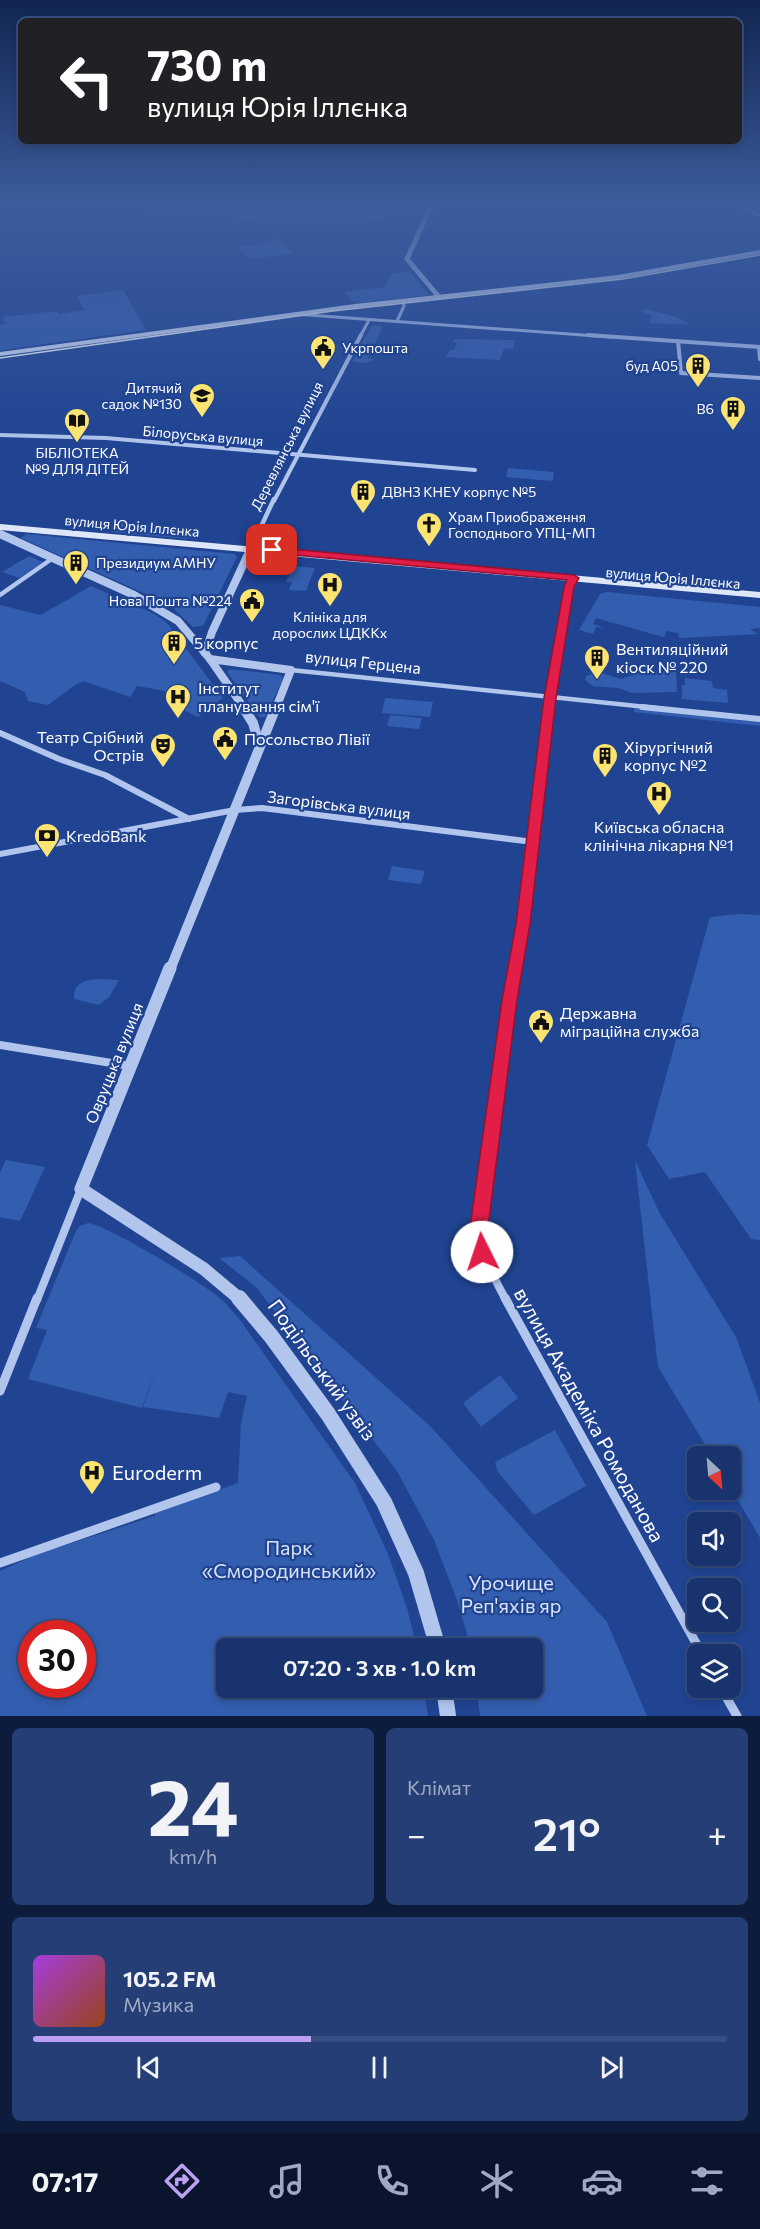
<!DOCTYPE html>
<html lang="uk">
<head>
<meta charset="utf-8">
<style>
	:root { --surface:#18336e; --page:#253f76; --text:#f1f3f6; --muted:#9faac2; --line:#364e81; --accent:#bca0f2 }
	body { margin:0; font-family:Commissioner,sans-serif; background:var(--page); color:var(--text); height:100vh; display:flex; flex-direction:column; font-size:22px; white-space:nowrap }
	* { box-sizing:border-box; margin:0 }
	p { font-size:20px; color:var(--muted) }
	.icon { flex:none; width:33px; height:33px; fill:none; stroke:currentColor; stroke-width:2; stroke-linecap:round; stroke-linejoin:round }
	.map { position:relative; height:1716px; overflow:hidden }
	.panel { display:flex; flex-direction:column; gap:12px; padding:12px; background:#0d1c3c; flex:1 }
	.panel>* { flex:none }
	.top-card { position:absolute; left:18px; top:18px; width:724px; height:126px; border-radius:9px; box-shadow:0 3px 9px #0003,0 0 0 2px var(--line); background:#202124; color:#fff; overflow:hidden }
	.needle { width:39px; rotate:154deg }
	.controls { position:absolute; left:687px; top:1446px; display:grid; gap:12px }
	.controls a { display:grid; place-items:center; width:54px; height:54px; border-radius:9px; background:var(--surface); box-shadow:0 3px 9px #0003,0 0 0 2px var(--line); font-size:30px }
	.speed { position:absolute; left:18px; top:1620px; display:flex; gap:12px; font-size:30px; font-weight:700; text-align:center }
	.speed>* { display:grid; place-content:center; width:78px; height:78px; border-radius:50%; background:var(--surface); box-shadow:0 3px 9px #0003,0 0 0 2px var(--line); line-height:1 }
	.speed .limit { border:9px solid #d22; background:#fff; color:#111 }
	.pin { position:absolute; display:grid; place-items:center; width:51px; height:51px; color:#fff; margin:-26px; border-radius:12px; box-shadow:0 3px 9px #0006 }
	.me { position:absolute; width:66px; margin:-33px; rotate:356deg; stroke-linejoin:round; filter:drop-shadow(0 0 4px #0008) }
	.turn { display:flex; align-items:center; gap:21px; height:126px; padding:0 30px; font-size:27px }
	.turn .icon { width:78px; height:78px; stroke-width:2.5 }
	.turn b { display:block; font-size:42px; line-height:51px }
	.big { font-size:45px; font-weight:600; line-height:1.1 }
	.panel .widget { flex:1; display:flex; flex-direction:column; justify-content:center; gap:9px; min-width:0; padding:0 21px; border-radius:9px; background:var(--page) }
	.panel .dial { align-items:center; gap:0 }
	.dial b { font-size:78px; line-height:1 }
	.song { display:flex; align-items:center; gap:18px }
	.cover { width:72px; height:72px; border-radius:9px; background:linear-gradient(135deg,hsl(280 70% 55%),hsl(20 70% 35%)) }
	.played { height:6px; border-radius:3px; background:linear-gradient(90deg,var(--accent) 40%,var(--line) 40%) }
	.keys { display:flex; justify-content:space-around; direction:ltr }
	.heat { display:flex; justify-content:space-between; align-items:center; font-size:33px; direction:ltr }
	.panel .tiles { flex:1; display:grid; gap:12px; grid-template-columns:1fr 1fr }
	.widget:last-child { grid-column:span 2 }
	.trip { position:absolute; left:216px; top:1638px; width:327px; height:60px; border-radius:9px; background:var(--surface); box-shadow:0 3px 9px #0003,0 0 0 2px var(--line); font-weight:600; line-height:60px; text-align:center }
	.tab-bar { display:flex; height:96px; justify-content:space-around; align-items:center; background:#0a142c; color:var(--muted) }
	.tab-bar .icon { width:42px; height:42px }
	.tab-bar .selected { color:var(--accent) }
	.tab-bar b { font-size:27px; color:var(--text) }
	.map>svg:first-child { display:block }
</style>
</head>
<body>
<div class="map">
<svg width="760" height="1716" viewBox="0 0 760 1716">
	<rect width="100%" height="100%" fill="#204492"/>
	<!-- green -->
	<g fill="#335daf" fill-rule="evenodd">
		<path d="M126,206h296l-4,8 -66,9 -2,-2 -60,4z"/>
		<path d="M278,237l15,17 -45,5 -11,-13h22z"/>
		<path d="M409,271l20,24 -74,8 -11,-11 41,-5 6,-13z"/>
		<path d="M123,290l23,40 -146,20v-25l5,-1 -2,-7 54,-6 2,3 26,-4 -8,-14z"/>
		<path d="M647,309c15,5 30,6 44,16l-62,-3 21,1 2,-8 -12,-4z"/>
		<path d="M375,325l8,1 -15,32 7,1 -9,4 -14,-1 19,-36z"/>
		<path d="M454,339l61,1 -2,9 -9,-1 -4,12 -55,-3 5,-7h4l3,-7 -4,-1z"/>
		<path d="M508,468l46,4 -1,9 -47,-4z"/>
		<path d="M118,522l75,7 -6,10 -76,-7z"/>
		<path d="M26,534l209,20 2,3 -34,69 -10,1 -21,-20 -15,-8 -136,-61z"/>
		<path d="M29,556l14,6 -24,16 -17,-6z"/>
		<path d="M293,566l22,2 -9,23 -17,-1 3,-8h-6z"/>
		<path d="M91,586l62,27 14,10 56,75 -25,19 -29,-14 1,-6 -5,-6 -28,-5 -7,11 -47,-16 -8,4 -27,20 -20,-4 -3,-9 -25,-11v-76l41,10z"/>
		<path d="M607,592l153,15v21l-10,1 8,5 -75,4h-4l-1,-5 -12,-2 -1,6h-2l-67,-19 -3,6 11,4 -8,-1 -3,7 -14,-4 21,-36z"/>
		<path d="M230,669l51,6 2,4 -18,38h-6l-32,-45z"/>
		<path d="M676,670l1,22 -45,1 -14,-5 -25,-2 -8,-6 1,-4 12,-4 23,7 20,-7z"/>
		<path d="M685,678l27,3 1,7 14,2 1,13 -46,-4v-14h3z"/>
		<path d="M385,698l48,4 -3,15 -48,-4z"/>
		<path d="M634,708l126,13v5l-126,-14z"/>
		<path d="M390,715l32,3 -3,11 -32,-3z"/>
		<path d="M392,866l33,5 -4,13 -33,-4z"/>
		<path d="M740,914l20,1v325l-9,-1 -46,-67 -36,7 -22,-34 63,-228z"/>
		<path d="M119,980l-10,17 -10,8 -25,-6c-1,-25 27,-19 45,-19z"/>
		<path d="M6,1160l39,7 -25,54 -20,-4v-44z"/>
		<path d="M635,1160l24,52 77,125 24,66v135l-29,-50 -1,-32h-18l-54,-89z"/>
		<path d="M88,1223c18,1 116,61 133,76 7,6 13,14 19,21l115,163 33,71 19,54 10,40h-191v40h198l4,28h-428v-145l35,-16 120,-39v-4l83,-29 3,-60 6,-27 -19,-4 -9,26 -76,-11 16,-46 -17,47 -114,-29 19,-49 -11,-2 40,-97 4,-5zM32,1634h50v50h-50z"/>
		<path d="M240,1256l191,171 176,195 40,94h-167l-4,-28h56v-40h-61l-14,-48 -23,-60 -37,-69 -141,-184 -37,-29z"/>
		<path d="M500,1375l18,23 -37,29 -18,-24z"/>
		<path d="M555,1430l31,56 -52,29 -36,-43 -3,-10z"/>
	</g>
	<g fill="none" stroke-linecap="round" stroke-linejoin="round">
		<!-- minor-far5 -->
		<g stroke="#b1c5ed" stroke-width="3">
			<path d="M738,206l22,10"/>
			<path d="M294,314l316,23"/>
			<path d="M397,321l7,-15 -1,-5"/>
			<path d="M360,337l9,-17"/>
		</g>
		<!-- minor-far4 -->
		<g stroke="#b1c5ed" stroke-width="4">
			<path d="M588,335l172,12"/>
			<path d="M678,341l3,32 79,5"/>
			<path d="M759,347l1,12"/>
			<path d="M0,435l106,3 369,32"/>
			<path d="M274,501l87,-166"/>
		</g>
		<!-- minor-far3 -->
		<g stroke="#b1c5ed" stroke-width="4.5">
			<path d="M250,550l24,-51"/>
			<path d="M0,595l53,-37"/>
			<path d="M291,670l365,38"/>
			<path d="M549,708l20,-121 5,-9"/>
		</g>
		<!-- minor-far2 -->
		<g stroke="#b1c5ed" stroke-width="6">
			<path d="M642,707l118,12"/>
			<path d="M0,733l59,26 46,16 84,44"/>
			<path d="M0,854l235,-44 27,-2 271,34"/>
			<path d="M515,970l8,-46 26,-217"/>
		</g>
		<!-- minor-far1 -->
		<g stroke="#b1c5ed" stroke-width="8">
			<path d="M0,1045l130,21"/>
			<path d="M37,1300l44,-111"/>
			<path d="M506,1300c-15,-27 -26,-49 -26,-80l35,-252"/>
		</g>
		<!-- minor -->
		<g stroke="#b1c5ed" stroke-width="9">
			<path d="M505,1298l197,356"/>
			<path d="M0,1391l37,-93"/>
			<path d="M0,1563l216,-76"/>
			<path d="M721,1688l16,28"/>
		</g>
		<!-- tertiary-far4 -->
		<path stroke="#b1c5ed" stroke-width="5" d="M431,206l-24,53 32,38"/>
		<!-- tertiary-far3 -->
		<g stroke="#b1c5ed" stroke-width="8">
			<path d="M0,534l134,61 44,26 32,38 34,49"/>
			<path d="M205,653l7,-21 38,-82"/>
			<path d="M210,659l81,11 -15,38"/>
		</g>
		<!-- tertiary-far2 -->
		<g stroke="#b1c5ed" stroke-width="10">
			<path d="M243,707l10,16 6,21"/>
			<path d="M170,970l106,-263"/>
		</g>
		<!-- tertiary-far1 -->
		<path stroke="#b1c5ed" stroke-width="13" d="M170,968l-89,221 123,80 37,31"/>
		<!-- tertiary -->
		<g stroke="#b1c5ed" stroke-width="16">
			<path d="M239,1298l32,38 57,78 56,88 32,71 22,75"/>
			<path d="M444,1688l4,28"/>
		</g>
		<!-- secondary -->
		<g fill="#dee7fa" fill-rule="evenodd">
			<path d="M760,250v4l-142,25 -263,29 -355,48v-4l355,-48 263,-29z"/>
			<path d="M0,524l760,68v6l-760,-68z"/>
		</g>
		<!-- tram -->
		<path stroke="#fff" stroke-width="1.5" d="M0,358l333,-47 290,-32 137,-24"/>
	</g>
	<!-- sky -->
	<linearGradient id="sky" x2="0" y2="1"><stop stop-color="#122550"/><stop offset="0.46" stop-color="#3c5c9d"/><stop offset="1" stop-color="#3c5c9d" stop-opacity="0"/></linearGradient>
	<rect width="760" height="446" fill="url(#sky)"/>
	<!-- route -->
	<path fill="#e11d48" stroke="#92132f" stroke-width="1.5" d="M269,547l305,28 5,3 -5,9 -18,111 -26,226 -13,76 -28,220 2,32 -2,6 -7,2 -6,-2 -3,-6 -2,-32 31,-220 14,-76 28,-226 20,-111 3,-7 -295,-27 -5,-3z"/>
	<!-- icons -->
	<defs>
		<symbol id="civic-pin" viewBox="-11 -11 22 30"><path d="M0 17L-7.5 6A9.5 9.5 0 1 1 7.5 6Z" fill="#fbe472" stroke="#204492"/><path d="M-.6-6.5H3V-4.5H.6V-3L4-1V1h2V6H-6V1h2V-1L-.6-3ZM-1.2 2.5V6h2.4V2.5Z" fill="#111"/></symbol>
		<symbol id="building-pin" viewBox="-11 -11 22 30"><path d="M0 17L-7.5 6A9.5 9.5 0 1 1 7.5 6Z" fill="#fbe472" stroke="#204492"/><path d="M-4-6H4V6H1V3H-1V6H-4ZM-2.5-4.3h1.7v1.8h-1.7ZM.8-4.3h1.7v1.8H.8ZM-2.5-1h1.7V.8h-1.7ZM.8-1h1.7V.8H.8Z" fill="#111"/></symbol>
		<symbol id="school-pin" viewBox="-11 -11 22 30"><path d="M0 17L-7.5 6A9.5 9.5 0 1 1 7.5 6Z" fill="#fbe472" stroke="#204492"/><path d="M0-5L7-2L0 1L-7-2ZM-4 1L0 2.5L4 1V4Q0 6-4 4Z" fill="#111"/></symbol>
		<symbol id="library-pin" viewBox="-11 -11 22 30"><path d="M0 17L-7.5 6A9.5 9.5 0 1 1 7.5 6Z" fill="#fbe472" stroke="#204492"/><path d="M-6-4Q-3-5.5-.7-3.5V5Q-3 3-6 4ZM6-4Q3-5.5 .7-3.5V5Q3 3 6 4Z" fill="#111"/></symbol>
		<symbol id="church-pin" viewBox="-11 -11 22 30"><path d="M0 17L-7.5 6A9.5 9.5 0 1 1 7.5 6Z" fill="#fbe472" stroke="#204492"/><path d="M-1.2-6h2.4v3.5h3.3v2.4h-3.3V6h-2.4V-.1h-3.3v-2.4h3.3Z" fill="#111"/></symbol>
		<symbol id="hospital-pin" viewBox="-11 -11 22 30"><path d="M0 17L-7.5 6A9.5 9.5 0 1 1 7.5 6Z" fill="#fbe472" stroke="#204492"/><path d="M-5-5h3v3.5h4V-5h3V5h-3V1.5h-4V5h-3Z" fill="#111"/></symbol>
		<symbol id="theatre-pin" viewBox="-11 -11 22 30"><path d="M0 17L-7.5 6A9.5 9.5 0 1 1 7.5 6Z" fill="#fbe472" stroke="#204492"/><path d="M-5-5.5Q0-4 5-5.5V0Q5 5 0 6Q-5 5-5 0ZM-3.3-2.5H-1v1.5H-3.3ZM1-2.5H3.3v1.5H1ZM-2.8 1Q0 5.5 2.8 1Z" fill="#111"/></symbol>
		<symbol id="bank-pin" viewBox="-11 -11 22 30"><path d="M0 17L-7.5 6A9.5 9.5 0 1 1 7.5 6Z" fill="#fbe472" stroke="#204492"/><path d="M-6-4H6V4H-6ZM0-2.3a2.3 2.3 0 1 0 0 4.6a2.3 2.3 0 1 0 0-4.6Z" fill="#111"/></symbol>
	</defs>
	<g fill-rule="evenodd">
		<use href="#civic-pin" x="308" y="333" width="30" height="40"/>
		<use href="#building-pin" x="683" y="351" width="30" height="40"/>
		<use href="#school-pin" x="187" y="381" width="30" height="40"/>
		<use href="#building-pin" x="718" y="394" width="30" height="40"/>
		<use href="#library-pin" x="62" y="406" width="30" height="40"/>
		<use href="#building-pin" x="348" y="477" width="30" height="40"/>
		<use href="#church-pin" x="414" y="510" width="30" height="40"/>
		<use href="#building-pin" x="61" y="548" width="30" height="40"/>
		<use href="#hospital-pin" x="315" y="570" width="30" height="40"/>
		<use href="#civic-pin" x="237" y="586" width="30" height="40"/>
		<use href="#building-pin" x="159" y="628" width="30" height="40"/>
		<use href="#building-pin" x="582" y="643" width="30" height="40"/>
		<use href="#hospital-pin" x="163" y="682" width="30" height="40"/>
		<use href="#civic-pin" x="210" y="724" width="30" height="40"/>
		<use href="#theatre-pin" x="148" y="731" width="30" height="40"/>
		<use href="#building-pin" x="590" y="741" width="30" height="40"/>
		<use href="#hospital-pin" x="644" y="779" width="30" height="40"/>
		<use href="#bank-pin" x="32" y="821" width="30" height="40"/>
		<use href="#civic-pin" x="526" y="1007" width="30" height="40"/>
		<use href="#hospital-pin" x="77" y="1458" width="30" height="40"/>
	</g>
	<g text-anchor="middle" stroke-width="4.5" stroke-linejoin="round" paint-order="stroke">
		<!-- far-poi labels -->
		<g font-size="14" fill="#fff" stroke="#204492" text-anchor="start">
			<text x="342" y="353">Укрпошта</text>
			<text x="678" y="371" text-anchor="end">буд А05</text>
			<text x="182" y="393" text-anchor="end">Дитячий<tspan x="182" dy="16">садок №130</tspan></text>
			<text x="714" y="414" text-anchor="end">B6</text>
			<text x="77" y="458" text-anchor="middle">БІБЛІОТЕКА<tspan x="77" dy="16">№9 ДЛЯ ДІТЕЙ</tspan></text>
			<text x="382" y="497">ДВНЗ КНЕУ корпус №5</text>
			<text x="448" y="522">Храм Приображення<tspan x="448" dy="16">Господнього УПЦ-МП</tspan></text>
			<text x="96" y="568">Президиум АМНУ</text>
			<text x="232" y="606" text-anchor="end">Нова Пошта №224</text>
			<text x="330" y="622" text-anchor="middle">Клініка для<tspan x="330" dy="16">дорослих ЦДККх</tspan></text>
		</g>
		<!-- far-street labels -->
		<g font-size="14" fill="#fff" stroke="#204492">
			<text transform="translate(203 436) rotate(5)" y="5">Білоруська вулиця</text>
			<text transform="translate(287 446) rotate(-63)" y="5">Деревлянська вулиця</text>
			<text transform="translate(132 526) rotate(5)" y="5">вулиця Юрія Іллєнка</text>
			<text transform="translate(673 578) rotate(5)" y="5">вулиця Юрія Іллєнка</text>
		</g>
		<!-- poi labels -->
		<g font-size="16" fill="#fff" stroke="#204492" text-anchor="start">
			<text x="194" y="649">5 корпус</text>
			<text x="616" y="655">Вентиляційний<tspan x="616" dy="18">кіоск № 220</tspan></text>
			<text x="198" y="694">Інститут<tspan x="198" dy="18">планування сім'ї</tspan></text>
			<text x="144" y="743" text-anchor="end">Театр Срібний<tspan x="144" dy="18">Острів</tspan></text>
			<text x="244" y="745">Посольство Лівії</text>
			<text x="624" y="753">Хірургічний<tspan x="624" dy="18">корпус №2</tspan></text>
			<text x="659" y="833" text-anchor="middle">Київська обласна<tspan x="659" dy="18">клінічна лікарня №1</tspan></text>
			<text x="66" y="842">KredoBank</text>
			<text x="560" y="1019">Державна<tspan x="560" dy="18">міграційна служба</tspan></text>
		</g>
		<!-- street labels -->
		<g font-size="16" fill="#fff" stroke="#204492">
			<text transform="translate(363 662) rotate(6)" y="6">вулиця Герцена</text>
			<text transform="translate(339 805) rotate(7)" y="6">Загорівська вулиця</text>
			<text transform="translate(114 1063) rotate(-68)" y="6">Овруцька вулиця</text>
		</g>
		<!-- near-street labels -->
		<g font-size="20" fill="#fff" stroke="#204492">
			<text transform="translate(322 1370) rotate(54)" y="7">Подільський узвіз</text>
			<text transform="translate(589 1415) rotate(61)" y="7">вулиця Академіка Ромоданова</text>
		</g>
		<!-- near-poi labels -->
		<g font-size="20" fill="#fff" stroke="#204492" text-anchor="start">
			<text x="112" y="1480">Euroderm</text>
		</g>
		<!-- near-park labels -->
		<g font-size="20" fill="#d7e3fa" stroke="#204492">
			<text x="289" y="1555">Парк<tspan x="289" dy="23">«Смородинський»</tspan></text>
			<text x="511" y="1590">Урочище<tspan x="511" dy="23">Реп'яхів яр</tspan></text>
		</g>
	</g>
</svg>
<div class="controls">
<a><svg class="needle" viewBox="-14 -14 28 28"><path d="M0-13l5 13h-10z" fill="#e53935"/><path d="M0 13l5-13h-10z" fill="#9faac2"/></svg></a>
<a><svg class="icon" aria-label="sound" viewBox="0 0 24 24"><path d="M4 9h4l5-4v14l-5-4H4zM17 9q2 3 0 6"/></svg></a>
<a><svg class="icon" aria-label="search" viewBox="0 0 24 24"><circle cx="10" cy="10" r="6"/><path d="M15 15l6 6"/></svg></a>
<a><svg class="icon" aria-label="layers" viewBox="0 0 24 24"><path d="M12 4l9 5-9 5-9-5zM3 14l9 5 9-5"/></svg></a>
</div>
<div class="speed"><div class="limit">30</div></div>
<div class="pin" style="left:272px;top:550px;background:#d93025"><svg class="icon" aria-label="arrive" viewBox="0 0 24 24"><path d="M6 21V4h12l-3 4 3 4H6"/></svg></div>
<svg class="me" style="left:482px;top:1252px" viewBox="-20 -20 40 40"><circle r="19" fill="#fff"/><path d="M0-13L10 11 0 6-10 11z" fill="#e11d48"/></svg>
<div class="trip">07:20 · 3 хв · 1.0 km</div>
<div class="top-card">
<div class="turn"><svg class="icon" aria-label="left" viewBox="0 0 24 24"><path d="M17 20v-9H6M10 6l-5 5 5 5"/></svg><div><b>730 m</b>вулиця Юрія Іллєнка</div></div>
</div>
</div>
<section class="panel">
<div class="tiles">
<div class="widget dial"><b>24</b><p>km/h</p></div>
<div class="widget"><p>Клімат</p>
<div class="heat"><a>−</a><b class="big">21°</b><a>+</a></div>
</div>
<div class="widget">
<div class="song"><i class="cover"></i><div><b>105.2 FM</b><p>Музика</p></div></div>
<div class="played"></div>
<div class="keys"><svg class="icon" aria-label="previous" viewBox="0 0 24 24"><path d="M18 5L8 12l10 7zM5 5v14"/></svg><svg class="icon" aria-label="pause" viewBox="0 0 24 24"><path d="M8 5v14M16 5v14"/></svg><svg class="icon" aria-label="next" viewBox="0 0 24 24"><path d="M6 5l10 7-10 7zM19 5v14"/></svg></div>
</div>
</div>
</section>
<nav class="tab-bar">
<b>07:17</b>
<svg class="icon selected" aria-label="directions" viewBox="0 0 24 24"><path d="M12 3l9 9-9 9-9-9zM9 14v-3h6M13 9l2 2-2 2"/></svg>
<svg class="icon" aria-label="music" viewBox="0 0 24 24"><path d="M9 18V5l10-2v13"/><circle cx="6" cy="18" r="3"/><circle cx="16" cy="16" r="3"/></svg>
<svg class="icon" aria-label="phone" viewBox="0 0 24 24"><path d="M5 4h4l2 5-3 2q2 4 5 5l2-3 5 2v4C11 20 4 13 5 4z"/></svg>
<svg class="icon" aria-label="climate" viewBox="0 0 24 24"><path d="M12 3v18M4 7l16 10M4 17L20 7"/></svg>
<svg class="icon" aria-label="car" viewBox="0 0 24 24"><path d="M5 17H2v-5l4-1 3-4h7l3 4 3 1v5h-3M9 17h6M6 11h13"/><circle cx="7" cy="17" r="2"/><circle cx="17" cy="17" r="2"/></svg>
<svg class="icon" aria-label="filters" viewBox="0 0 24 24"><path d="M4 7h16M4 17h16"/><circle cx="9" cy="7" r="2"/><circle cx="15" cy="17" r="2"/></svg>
</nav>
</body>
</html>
